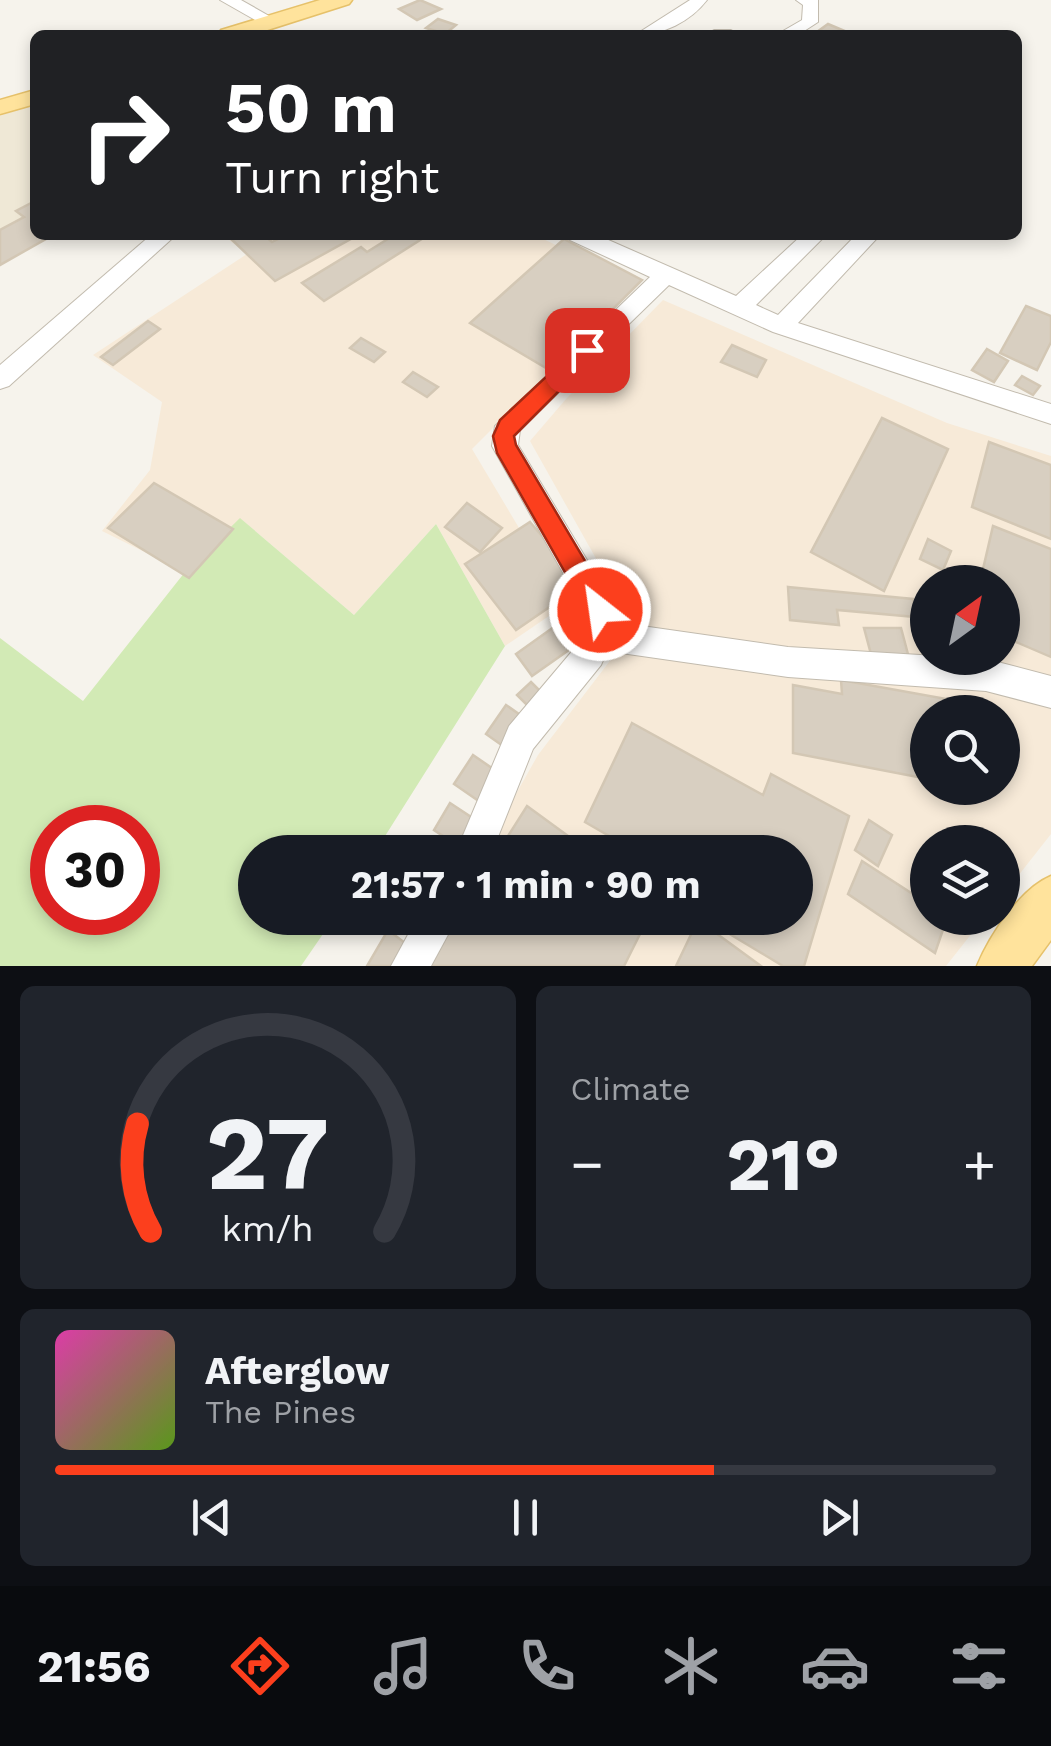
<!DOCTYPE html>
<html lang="en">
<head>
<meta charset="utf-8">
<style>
	:root { --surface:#171b24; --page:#20242c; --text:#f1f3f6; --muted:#9ea1a6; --line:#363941; --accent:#fc3f1d }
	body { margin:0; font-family:"Work Sans",sans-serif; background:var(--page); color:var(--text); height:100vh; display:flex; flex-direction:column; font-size:38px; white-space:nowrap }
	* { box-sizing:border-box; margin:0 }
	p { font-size:32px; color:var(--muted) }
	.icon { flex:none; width:55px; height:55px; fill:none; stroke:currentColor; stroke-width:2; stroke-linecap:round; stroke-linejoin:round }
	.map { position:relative; height:966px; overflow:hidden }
	.details { display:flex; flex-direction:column; gap:20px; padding:20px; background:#0d0f14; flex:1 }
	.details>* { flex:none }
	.banner { position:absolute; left:30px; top:30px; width:992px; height:210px; border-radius:15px; box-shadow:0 5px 15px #0003; background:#202124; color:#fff; overflow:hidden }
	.needle { width:65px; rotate:33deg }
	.fabs { position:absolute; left:910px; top:565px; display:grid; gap:20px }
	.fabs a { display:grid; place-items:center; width:110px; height:110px; border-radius:50%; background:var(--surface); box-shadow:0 5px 15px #0003; font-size:50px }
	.speed { position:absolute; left:30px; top:805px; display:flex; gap:20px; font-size:50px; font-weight:700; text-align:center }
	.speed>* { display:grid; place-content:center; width:130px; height:130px; border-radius:50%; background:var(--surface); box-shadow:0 5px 15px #0003; line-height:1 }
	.speed .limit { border:15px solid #d22; background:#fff; color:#111 }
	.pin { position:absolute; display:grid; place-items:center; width:85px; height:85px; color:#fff; margin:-42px; border-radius:20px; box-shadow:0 5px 15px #0006 }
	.me { position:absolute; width:110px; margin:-55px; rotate:330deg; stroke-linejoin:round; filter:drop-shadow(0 0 8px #0008) }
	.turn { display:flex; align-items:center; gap:35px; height:210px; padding:0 30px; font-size:45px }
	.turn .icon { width:130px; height:130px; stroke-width:2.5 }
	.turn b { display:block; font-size:70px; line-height:85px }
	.big { font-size:75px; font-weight:700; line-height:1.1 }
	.details .card { flex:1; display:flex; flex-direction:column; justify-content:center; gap:15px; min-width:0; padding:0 35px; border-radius:15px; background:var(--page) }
	.details .dial { align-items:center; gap:0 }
	.dial svg { height:260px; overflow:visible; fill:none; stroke:var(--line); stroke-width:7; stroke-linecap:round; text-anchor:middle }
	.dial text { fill:var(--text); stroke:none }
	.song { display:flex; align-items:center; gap:30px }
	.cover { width:120px; height:120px; border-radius:15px; background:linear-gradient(135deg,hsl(320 70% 55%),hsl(90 70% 35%)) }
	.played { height:10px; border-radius:5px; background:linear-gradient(90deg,var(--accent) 70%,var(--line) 70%) }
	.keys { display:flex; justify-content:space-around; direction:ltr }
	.heat { display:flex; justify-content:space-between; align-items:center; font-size:55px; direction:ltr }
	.details .tiles { flex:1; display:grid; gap:20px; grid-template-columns:1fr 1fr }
	.card:last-child { grid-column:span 2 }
	.trip { position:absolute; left:238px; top:835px; width:575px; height:100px; border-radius:50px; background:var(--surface); box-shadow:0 5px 15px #0003; font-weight:700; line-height:100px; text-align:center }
	.dock { display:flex; height:160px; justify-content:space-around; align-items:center; background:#090b0e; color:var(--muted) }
	.dock .icon { width:70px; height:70px }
	.dock .on { color:var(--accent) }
	.dock b { font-size:45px; color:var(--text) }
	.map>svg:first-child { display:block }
</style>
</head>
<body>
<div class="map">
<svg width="1051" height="966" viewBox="0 0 1051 966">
	<rect width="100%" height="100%" fill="#f6f3ec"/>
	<!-- commercial -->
	<g fill="#f7ead8" fill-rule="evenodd">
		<path d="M223,235h312l102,49 -165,165 93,156 -60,41 -69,-122 -82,91 -113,-96 -56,53 -83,-41 48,-61 12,-68 -69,-47 154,-101z"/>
		<path d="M663,300l284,123 104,33v378l-48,61 -1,-53h-74v76h56l-38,48h-528l28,-48h349v-66h-312l55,-97 97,-127 -105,-187 36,-42zM928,582h74v76h-74zM928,712h74v76h-74z"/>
	</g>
	<!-- education -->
	<path fill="#efe8d6" d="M35,103v130l-35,22v-139z"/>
	<!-- green -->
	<path fill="#d2eab5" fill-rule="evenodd" d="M240,518l114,97 82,-91 69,122 -130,206h-120v66h79l-33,48h-301v-328l83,63 102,-129zM52,828h86v84h-86z"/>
	<!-- building -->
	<g fill="#d8cfc1" stroke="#d3c7b4" stroke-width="2.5">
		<path d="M420,0l21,9 -24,11 -18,-11z"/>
		<path d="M438,19l18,6 -11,9 -19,-6z"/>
		<path d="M828,24l26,11 -40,-1z"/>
		<path d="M35,201v34h18l-53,30v-35l24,-13 -8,-6z"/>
		<path d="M227,235h37l8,7 14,-7h72l-83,46z"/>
		<path d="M388,235h40l-104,66 -22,-18 59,-36 6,5 24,-15z"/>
		<path d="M564,239l78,41 -91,91 -81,-48z"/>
		<path d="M1026,306l25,10v26l-14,28 -37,-17z"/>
		<path d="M148,321l12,8 -47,36 -12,-8z"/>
		<path d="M361,338l24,14 -11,10 -24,-14z"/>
		<path d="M732,345l34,15 -9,17 -36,-15z"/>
		<path d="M987,349l21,12 -14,21 -22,-12z"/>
		<path d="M413,372l25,15 -11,10 -24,-15z"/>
		<path d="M1022,376l18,10 -7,9 -18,-10z"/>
		<path d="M882,418l66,31 -64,142 -73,-39z"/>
		<path d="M989,442l62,23v74l-79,-32z"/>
		<path d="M154,483l79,46 -44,49 -81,-50z"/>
		<path d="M467,503l35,25 -22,24 -35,-25z"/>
		<path d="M530,522l53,62 -67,46 -51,-66z"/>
		<path d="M993,526l58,23v108l-49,-21v-54h-22z"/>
		<path d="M928,539l23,12 -8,19 -23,-11z"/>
		<path d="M788,587l125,12 3,18 -79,-7 2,15 -49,-5z"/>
		<path d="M575,612l18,21 -61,43 -16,-22z"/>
		<path d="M864,628h37l8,30h-37z"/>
		<path d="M841,680l133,24 1,8h-47v67l-135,-26v-68l49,9z"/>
		<path d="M531,682l15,15 -13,14 -16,-16z"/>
		<path d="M506,705l23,16 -19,30 -24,-17z"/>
		<path d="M632,723l131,72 8,-21 78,42 -45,150h-21l-60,-36 5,-12h67v-66h-158l-52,-30z"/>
		<path d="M473,755l29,20 -19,29 -29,-20z"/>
		<path d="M450,803l24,16 -16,27 -24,-16z"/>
		<path d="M527,806l63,46h-92z"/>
		<path d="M869,820l23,15 -14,31 -23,-16z"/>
		<path d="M862,861l66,43v14h19l-12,35 -87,-59z"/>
		<path d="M457,918h191l-24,48h-197z"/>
		<path d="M698,920l63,46h-85z"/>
		<path d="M388,930l21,16 -11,20h-31z"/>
	</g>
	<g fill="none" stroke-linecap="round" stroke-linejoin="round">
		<defs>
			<g id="minor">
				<path d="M220,0h21l37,21 -14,4z"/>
				<path d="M690,0h17c-17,22 -44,35 -72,35z"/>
				<path d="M796,0h22v22l-20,13h-22l26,-15 1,-15z"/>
				<path d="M714,30h17l9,5h-35z"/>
				<path d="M151,235h25l-167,151 -9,3v-24z"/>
				<path d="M567,235h30l139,61 66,-61h24l-70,70 22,10 78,-80h24l-82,88 253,81v20l-278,-92 -104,-47 -149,145 -2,15 93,155 3,22 174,25 198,12 65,17v32l-65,-17 -198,-14 -181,-26 -6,14 -68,84 -41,103h-36l53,-126 70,-83 6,-31 -93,-166 3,-20 155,-149 -80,-37z"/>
				<path d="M417,918h40l-26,48h-40z"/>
			</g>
			<g id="major">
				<path d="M320,0h32l-3,4 -97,31h-34l3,-5z"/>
				<path d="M35,90v14l-35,10v-14z"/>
				<path d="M1051,876v64l-19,26h-55c13,-31 43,-77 74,-90z"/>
			</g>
		</defs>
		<!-- minor casing -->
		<use href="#minor" stroke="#c2bbae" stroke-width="2"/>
		<!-- major casing -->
		<use href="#major" stroke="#e6c16a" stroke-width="3"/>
		<!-- minor -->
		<use href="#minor" fill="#fff" fill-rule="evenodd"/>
		<!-- major -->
		<use href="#major" fill="#ffe39c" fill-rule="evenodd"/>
	</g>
	<!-- route -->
	<path fill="#fc3f1d" stroke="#a42913" stroke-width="2.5" d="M587,343l7,2v11l-80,80 2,9 93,156 4,9 -4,8 -9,3 -9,-3 -94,-165 -4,-17 7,-16 80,-75z"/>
</svg>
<div class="fabs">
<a><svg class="needle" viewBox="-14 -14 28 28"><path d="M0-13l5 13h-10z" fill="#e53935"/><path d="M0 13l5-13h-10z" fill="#9ea1a6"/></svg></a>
<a><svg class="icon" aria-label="search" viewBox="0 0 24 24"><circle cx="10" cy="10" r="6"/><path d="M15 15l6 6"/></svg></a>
<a><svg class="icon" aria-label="layers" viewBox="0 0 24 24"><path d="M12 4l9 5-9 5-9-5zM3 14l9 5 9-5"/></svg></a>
</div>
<div class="speed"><div class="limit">30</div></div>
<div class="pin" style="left:587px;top:350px;background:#d93025"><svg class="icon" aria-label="arrive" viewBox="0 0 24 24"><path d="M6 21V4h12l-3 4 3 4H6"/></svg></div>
<svg class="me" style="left:600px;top:610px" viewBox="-20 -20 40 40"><circle r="17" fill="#fc3f1d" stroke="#fff" stroke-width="3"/><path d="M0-11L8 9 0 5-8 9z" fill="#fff"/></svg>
<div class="trip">21:57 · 1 min · 90 m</div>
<div class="banner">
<div class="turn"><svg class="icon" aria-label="right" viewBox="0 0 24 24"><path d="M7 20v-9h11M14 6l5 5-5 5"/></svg><div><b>50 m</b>Turn right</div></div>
</div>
</div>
<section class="details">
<div class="tiles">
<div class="card dial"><svg viewBox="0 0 100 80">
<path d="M14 69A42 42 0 1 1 86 69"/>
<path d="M14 69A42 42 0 0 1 10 36" stroke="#fc3f1d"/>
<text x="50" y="56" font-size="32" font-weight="700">27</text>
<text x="50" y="72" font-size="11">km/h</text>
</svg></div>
<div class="card"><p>Climate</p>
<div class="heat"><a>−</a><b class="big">21°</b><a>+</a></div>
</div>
<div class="card">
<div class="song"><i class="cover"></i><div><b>Afterglow</b><p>The Pines</p></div></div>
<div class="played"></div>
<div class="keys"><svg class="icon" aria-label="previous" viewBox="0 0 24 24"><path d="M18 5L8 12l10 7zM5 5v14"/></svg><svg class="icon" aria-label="pause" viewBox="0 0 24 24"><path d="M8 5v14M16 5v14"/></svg><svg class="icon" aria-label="next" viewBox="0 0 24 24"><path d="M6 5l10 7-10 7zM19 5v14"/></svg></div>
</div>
</div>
</section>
<nav class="dock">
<b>21:56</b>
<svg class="icon on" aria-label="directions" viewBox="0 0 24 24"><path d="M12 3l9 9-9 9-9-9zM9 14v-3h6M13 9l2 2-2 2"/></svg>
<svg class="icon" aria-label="music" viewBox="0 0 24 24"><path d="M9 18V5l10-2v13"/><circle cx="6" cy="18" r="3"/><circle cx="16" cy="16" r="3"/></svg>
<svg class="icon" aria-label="phone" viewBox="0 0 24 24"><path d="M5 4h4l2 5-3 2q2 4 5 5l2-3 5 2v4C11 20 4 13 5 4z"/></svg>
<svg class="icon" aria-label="climate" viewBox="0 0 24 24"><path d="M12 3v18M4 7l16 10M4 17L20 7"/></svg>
<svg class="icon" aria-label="car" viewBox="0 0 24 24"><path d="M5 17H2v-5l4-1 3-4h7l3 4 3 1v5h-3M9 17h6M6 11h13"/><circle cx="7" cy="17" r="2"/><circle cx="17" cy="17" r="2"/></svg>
<svg class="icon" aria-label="filters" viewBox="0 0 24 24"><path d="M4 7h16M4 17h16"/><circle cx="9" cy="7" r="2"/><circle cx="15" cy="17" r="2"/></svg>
</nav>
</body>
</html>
